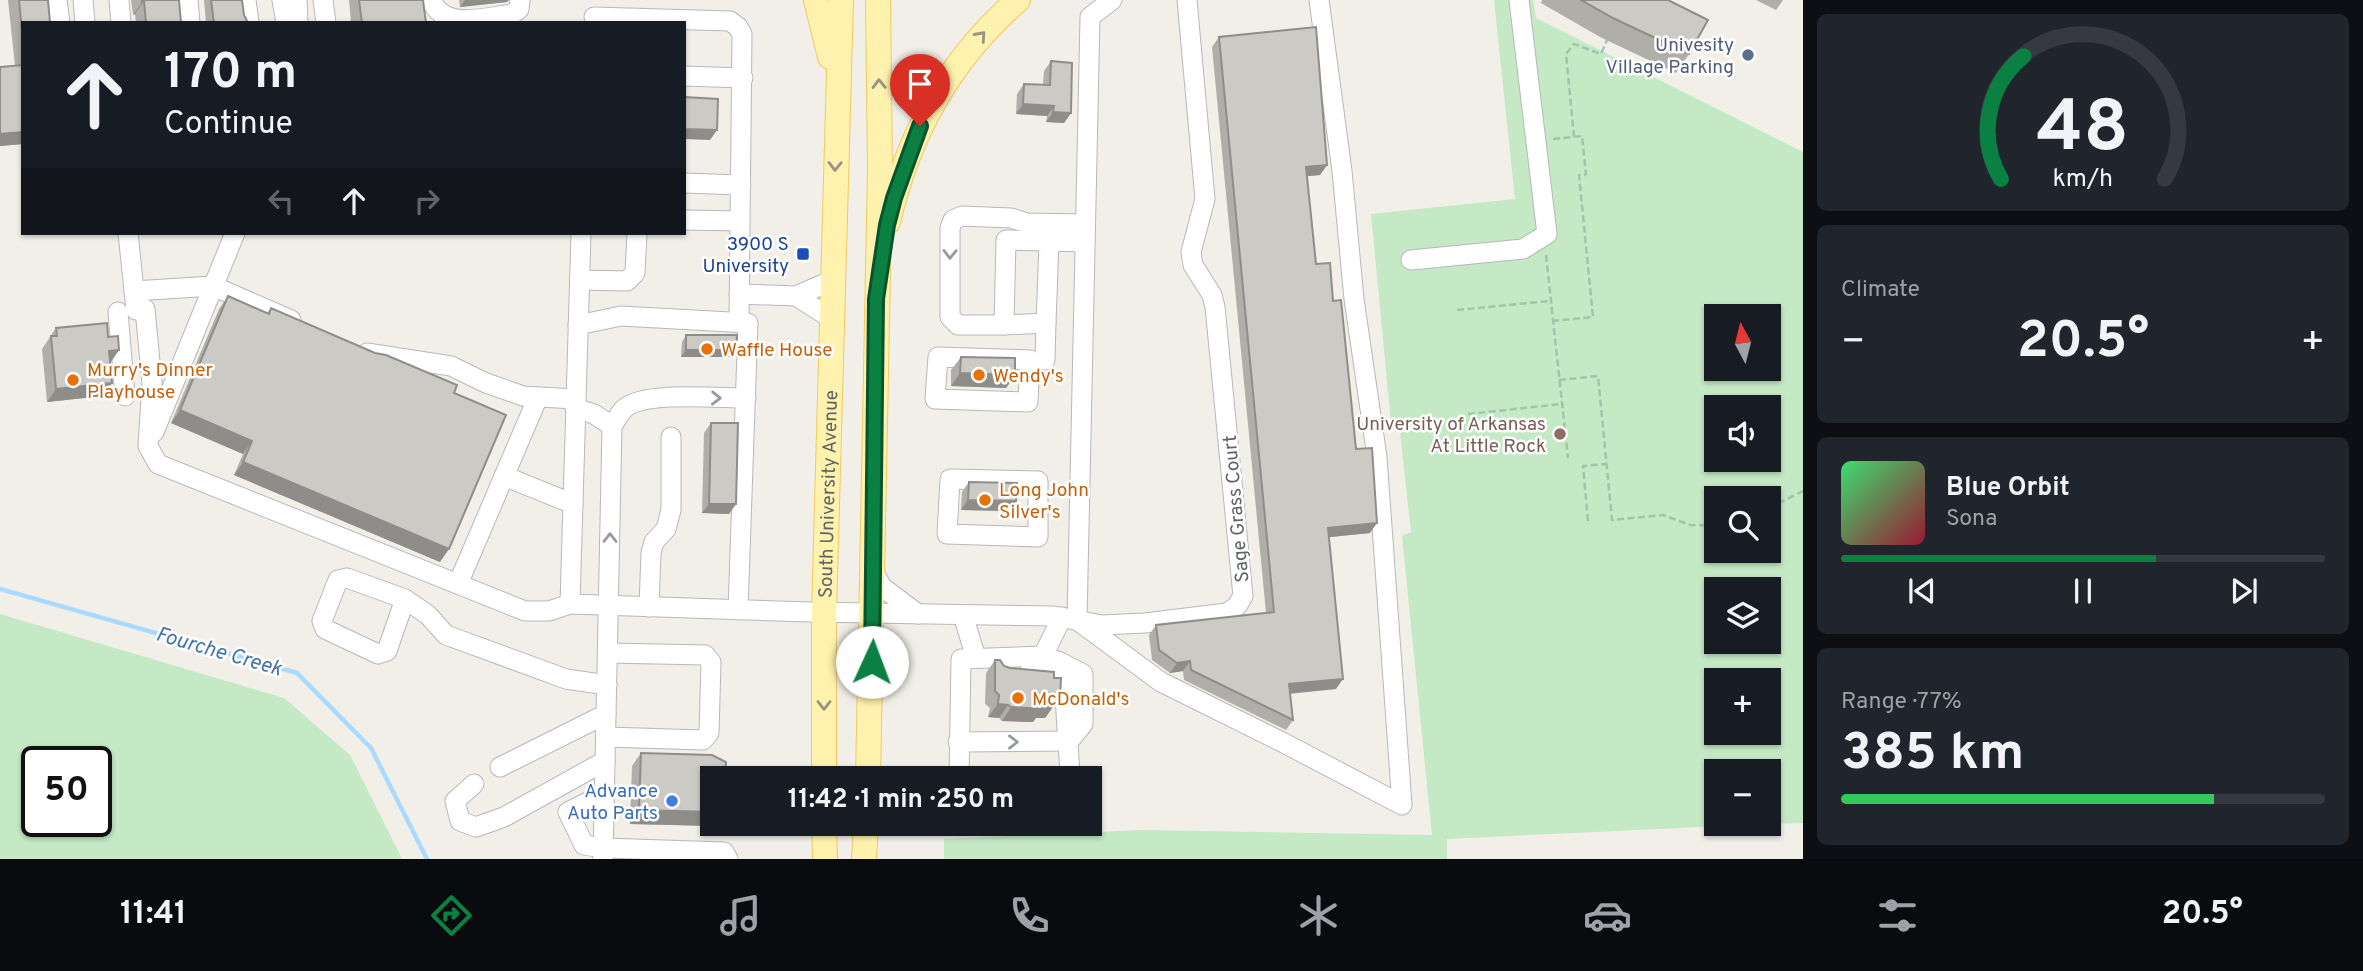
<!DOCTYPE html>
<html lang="en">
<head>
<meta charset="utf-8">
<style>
	:root { --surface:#171b24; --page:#20242c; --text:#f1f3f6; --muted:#9ea1a6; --line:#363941; --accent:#0b8043 }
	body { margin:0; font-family:Overpass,sans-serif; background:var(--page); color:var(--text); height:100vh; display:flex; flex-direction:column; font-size:26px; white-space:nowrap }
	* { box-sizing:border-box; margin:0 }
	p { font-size:23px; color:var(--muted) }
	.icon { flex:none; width:38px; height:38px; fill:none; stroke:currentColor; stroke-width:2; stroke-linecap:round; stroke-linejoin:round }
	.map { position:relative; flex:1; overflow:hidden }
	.sheet { display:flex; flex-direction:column; gap:14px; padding:14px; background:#0d0f14; width:560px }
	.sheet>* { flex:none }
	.banner { position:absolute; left:21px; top:21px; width:665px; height:214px; border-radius:0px; box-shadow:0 2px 5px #0004; background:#171b24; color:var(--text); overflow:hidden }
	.needle { width:46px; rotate:353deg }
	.fabs { position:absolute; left:1704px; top:304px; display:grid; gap:14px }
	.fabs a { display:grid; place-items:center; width:77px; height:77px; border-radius:0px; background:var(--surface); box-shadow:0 2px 5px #0004; font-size:35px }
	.speed { position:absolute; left:21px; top:746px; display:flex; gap:14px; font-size:35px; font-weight:700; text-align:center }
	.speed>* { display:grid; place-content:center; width:91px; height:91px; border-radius:50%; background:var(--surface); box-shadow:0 2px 5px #0004; line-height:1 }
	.speed .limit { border:4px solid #111; border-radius:10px; background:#fff; color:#111 }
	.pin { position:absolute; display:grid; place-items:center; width:60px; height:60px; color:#fff; margin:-72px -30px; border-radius:50% 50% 50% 0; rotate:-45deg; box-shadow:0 0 7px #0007 }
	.pin .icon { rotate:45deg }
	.me { position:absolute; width:77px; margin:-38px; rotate:2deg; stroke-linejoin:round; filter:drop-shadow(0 0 5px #0008) }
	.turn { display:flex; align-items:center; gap:24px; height:147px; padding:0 28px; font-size:32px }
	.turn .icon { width:91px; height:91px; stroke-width:2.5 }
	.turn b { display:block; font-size:49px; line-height:60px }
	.lanes { display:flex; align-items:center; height:66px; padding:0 28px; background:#0003; justify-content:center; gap:35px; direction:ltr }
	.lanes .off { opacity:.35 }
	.big { font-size:52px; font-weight:700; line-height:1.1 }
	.sheet .tile { flex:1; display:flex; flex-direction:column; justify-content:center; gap:10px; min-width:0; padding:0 24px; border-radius:10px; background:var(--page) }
	.sheet .dial { align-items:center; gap:0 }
	.dial svg { height:182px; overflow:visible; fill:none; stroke:var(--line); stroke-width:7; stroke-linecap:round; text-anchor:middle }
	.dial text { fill:var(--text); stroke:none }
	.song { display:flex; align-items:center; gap:21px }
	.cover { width:84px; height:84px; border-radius:10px; background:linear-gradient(135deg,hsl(140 70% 55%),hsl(350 70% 35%)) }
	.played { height:7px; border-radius:4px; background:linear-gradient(90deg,var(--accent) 65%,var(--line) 65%) }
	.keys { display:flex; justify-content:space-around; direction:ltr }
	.heat { display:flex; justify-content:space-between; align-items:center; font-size:38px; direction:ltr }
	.charge { height:10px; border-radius:5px; background:linear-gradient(90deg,#34c759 77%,var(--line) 0) }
	.trip { position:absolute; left:700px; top:766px; width:402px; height:70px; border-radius:0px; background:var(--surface); box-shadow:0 2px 5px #0004; font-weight:700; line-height:70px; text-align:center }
	.tabs { display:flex; height:112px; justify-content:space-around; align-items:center; background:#090b0e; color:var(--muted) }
	.tabs .icon { width:49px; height:49px }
	.tabs .selected { color:var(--accent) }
	.tabs b { font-size:32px; color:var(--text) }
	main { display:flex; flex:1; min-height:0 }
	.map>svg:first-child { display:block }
</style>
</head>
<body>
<main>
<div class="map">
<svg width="1803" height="859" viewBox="0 0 1803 859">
	<rect width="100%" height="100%" fill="#f1efe8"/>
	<!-- green -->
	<g fill="#c5e8c5" fill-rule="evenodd">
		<path d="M1494,0h39l3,18 267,134v671l-34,1v-52h-52v52h48l-318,15v20h-503v-20l197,-9 291,5 -30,-299 9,-4 -12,-109h-8l-20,-209 144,-15zM1717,317h52v52h-52zM1717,408h52v52h-52zM1717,499h52v52h-52zM1717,590h52v52h-52zM1717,681h52v52h-52z"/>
		<path d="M0,614l284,84 66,57 52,104h-402zM96,761v60h-59v-60z"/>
	</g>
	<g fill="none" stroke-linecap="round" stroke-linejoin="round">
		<!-- stream -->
		<path stroke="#aadaff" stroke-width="4.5" d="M0,589l297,84 74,75 56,111"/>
		<defs>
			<g id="minor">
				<path d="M57,0l3,23"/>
				<path d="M83,0l2,23"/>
				<path d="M119,0l2,23"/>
				<path d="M188,0l2,23"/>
				<path d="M246,0l3,23"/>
				<path d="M282,0l4,23"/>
				<path d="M297,0l1,23"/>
				<path d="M323,0l3,23"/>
				<path d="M431,0c13,31 55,17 81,14l7,-5 1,-9"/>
				<path d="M1112,0l-22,17 -13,603 84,62 123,61 118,62 -25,-348 -23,-158 -12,-128 -23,-171"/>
				<path d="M594,17l136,4 8,6 4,7 -3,289"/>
				<path d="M684,76l59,2"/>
				<path d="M684,183l57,2"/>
				<path d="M684,220l56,1"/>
				<path d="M128,233l8,77 9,-1 7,74 -4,63 10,18 367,147h24l21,-7 11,-371"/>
				<path d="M1049,241l-3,82 -42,2 2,-85 79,2"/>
				<path d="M1411,260l112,-11 24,-15 -28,-234"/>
				<path d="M580,280l47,1 8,-8 2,-40"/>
				<path d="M134,291l79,-5 78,34"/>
				<path d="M739,294l57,2"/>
				<path d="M118,312l7,84"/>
				<path d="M832,319l-36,-23 37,-16"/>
				<path d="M578,325l43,-9 127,7 -10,287"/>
				<path d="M1004,325h-46l-8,-8v-89l3,-8 9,-4 49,2 16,5 58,1"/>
				<path d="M367,353l84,13 35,17 37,13 52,3"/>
				<path d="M938,357l92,3 -2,42 -93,-3z"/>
				<path d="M1045,360l1,-37"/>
				<path d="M575,408l19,6 18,12"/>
				<path d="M154,432l81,-199"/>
				<path d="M504,476l69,28"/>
				<path d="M950,479l88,2v56l-91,-3z"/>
				<path d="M873,571l9,16 36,27"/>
				<path d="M458,584l80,-187"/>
				<path d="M405,599l-18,52 -9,3 -53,-25 -3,-8 16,-41 9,-2 58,21 23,16 18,20 120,44 41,6"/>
				<path d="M570,604l240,8 244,4 48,9 43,-2 82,-10 10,-7 6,-10 -28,-289 -3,-12 -19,-30 -2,-13 14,-53 -18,-199"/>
				<path d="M649,607l2,-54 3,-11 12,-13 5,-19v-73"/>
				<path d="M963,615l13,43"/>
				<path d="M1043,656l19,-39"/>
				<path d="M1030,671c14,1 26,1 35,12 0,32 4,63 5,96"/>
				<path d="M606,737l97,3 6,-7 2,-71 -6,-7 -97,-2"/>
				<path d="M958,742l111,-1"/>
				<path d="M500,767l106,-53"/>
				<path d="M959,779l2,-120 82,-3 17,6 23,12v50l-14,17"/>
				<path d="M474,784l-19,17 5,20 16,6 28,-10 101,-56"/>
				<path d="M604,794l-36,18 16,33 19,3 121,4 4,7"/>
				<path d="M603,859l9,-433c4,-5 8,-14 13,-18 20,-17 93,-10 121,-10"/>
			</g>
			<g id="major">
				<path d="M816,0l14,57"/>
				<path d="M888,222c20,-87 62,-163 130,-222"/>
				<path id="s1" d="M824,779v-166l17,-613"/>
				<path d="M868,779l12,-610 -2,-169"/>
				<path d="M824,824l1,35"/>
				<path d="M864,859l2,-35"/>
			</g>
		</defs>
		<!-- minor casing -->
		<use href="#minor" stroke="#b5b8bc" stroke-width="21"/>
		<!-- major casing -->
		<use href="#major" stroke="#f2c960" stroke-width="26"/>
		<!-- path -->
		<g stroke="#9cc7a9" stroke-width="2.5" stroke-dasharray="7 3.5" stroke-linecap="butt">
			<path d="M1574,137l-8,-83 8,-10 27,10 6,-14"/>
			<path d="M1553,139l29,-3 4,39"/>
			<path d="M1546,255l22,203"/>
			<path d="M1457,310l92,-9"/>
			<path d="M1552,321l41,-4 -14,-142h7"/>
			<path d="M1559,380l39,-4 14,144 51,-5 27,10 27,1"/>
			<path d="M1468,414l93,-10"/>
			<path d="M1769,508l34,-17"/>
			<path d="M1588,521l-5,-55 23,-2"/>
		</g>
		<!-- minor -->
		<use href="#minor" stroke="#fff" stroke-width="19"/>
		<!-- major -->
		<use href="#major" stroke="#fff2af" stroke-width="24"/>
	</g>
	<!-- wall -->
	<g fill="#afaea9">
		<path d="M8,0h40l-25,23v122v-1l-23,2v-79l15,-1z"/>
		<path d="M131,0h48l2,23h-45l-1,-9 -2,1z"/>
		<path d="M204,0h38l2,15 4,8h-42z"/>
		<path d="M349,0h74l3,23h-75z"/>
		<path d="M459,0h50l-2,2 -47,5z"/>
		<path d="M1542,0h126l21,54 -13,19 -76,-36 -59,-34z"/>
		<path d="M1756,0h27l-7,10z"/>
		<path d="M1219,37l108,128 -7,10 -13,1 9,88 17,37 23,148 14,84 -41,4 7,152 -46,5 3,26 -7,10 -102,-50 -1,-9 -13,2 -18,-13 -3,-25 7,-10 110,-12 -54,-566z"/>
		<path d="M1051,61l20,52 -7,10 -18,-1 1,-6 -31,-2 1,-20 7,-10h19l1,-13z"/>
		<path d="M228,296l39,17 4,-5 183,85 -14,169 -206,-87 9,-21 -72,-31 48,-114z"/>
		<path d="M56,328l63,22 -9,13 2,20 -9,13 -56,6 -5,-53z"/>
		<path d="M686,335l50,15 -4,7h-51l1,-15z"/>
		<path d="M961,357l54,18 -9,13 -55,-2v-16z"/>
		<path d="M711,423l25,81 -7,10 -27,-1 2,-80z"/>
		<path d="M969,482l47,19 -6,10 -49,-1 1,-18z"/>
		<path d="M995,660l65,37 -15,21h-9l-3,4 -31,-1 -3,-3 -11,-1 2,-9 -5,-4 1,-31z"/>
		<path d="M641,753l74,73 -85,-2 2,-58z"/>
	</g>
	<!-- shaded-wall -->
	<g fill="#8f8d8a">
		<path d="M465,0h44l-2,2 -47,5z"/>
		<path d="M144,1l-9,13 -2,1 9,-13z"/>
		<path d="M1023,104l31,2 -7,10 -31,-2z"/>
		<path d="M1053,112l18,1 -7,10 -18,-1z"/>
		<path d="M684,129l33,1 -7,10 -26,-1z"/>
		<path d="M23,132v12l-23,2v-12z"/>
		<path d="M1327,165l-7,10 -21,2 7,-10z"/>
		<path d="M119,350l-9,13 -1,-12z"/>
		<path d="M686,350h50l-4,7h-51z"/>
		<path d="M960,373l55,2 -9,13 -55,-2z"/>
		<path d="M112,383l-9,13 -56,6 9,-13z"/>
		<path d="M180,410l72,31 -9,13 -72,-31z"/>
		<path d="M243,462l206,87 -9,13 -206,-87z"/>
		<path d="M968,500l48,1 -6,10 -49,-1z"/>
		<path d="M709,504h27l-7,10 -27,-1z"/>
		<path d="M1377,523l-7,10 -49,5 7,-10z"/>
		<path d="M1190,661l-7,10 -13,2 7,-10z"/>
		<path d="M1343,679l-7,10 -54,5 7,-10z"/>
		<path d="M1054,696l6,1 -15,21h-9l-3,4 -31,-1 9,-14 32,-2z"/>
		<path d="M998,704l10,1 -9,13 -11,-1z"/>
		<path d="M639,810l73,2v12h4l-1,2 -85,-2z"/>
	</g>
	<!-- building -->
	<g fill="#cccac5" stroke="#8f8d8a" stroke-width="2">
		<path d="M19,0h29l2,23h-27v18z"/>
		<path d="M142,0h37l2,23h-35l-2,-22 -2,1z"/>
		<path d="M211,0h31l2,15 4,8h-34z"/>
		<path d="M359,0h64l3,23h-64z"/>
		<path d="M1581,0h87l40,20 -19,34 -76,-36z"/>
		<path d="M1316,27l11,138 -21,2 10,97 14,-1 3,38 8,-1 15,149 16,-1 5,75 -49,5 15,151 -54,5 4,36 -102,-50 -1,-9 -13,2 -18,-13 -3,-25 118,-13 -55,-575z"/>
		<path d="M1051,61l21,2 -1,50 -18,-1 1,-6 -31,-2 1,-20 26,1z"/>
		<path d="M23,65v67l-23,2v-67z"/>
		<path d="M684,97l34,2 -1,31 -33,-1z"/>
		<path d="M228,296l41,18 2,-6 104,45 11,2 71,30 -3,8 52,22 -57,134 -206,-87 9,-21 -72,-31z"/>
		<path d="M107,323l1,14 10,-1 1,14 -10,1 3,32 -56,6 -5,-53h6l-1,-8z"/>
		<path d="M686,335h51l-1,15h-50z"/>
		<path d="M961,357l54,1v17l-55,-2z"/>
		<path d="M711,423h27l-2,81h-27z"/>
		<path d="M969,482l48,1 -1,18 -48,-1z"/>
		<path d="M995,660h5l4,6 6,2 44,4v6h7l-1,19 -6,-1v9h-11l-1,4 -31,-2 -3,-2 -10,-1 1,-9 -4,-4z"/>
		<path d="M641,753l71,2 14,7 -1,17h-13v33l-73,-2z"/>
	</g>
	<!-- one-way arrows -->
	<defs><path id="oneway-chevron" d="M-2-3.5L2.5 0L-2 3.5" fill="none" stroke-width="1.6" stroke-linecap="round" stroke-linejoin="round" transform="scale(1.75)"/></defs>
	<g stroke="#979581">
		<use href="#oneway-chevron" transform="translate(981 36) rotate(-48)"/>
		<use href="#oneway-chevron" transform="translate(879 84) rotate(-91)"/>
		<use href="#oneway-chevron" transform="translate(835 166) rotate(91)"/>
		<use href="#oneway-chevron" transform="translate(824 705) rotate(90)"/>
	</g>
	<g stroke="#979a9d">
		<use href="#oneway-chevron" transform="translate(950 254) rotate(91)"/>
		<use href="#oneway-chevron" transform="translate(716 398) rotate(1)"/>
		<use href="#oneway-chevron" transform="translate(610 538) rotate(-90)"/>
		<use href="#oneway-chevron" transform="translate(1013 742)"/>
	</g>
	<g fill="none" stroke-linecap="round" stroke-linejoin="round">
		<defs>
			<path id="route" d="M872,662l4,-363 11,-74 7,-27 26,-72"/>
		</defs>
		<!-- route casing -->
		<use href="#route" stroke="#07532c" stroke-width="18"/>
		<!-- route -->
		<use href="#route" stroke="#0b8043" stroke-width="12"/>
	</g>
	<!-- markers -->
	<circle fill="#5c6f8a" stroke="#fff" stroke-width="2.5" cx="1748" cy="55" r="7"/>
	<rect fill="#1a4fb4" stroke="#fff" stroke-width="2.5" x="796" y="247" width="14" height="14" rx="3.5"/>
	<g fill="#e8710a" stroke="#fff" stroke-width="2.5">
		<circle cx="707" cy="349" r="7"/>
		<circle cx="979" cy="375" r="7"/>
		<circle cx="73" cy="380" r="7"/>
		<circle cx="985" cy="500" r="7"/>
		<circle cx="1018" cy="698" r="7"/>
	</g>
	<circle fill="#8d6e63" stroke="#fff" stroke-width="2.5" cx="1560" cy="434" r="7"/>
	<circle fill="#3f7fe0" stroke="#fff" stroke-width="2.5" cx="672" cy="801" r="7"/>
	<g text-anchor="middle" stroke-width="5" stroke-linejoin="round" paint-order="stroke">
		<!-- service labels -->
		<g font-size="19" fill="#4e5e75" stroke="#fff" text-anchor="end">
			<text x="1734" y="51">Univesity<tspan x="1734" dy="22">Village Parking</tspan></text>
		</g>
		<!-- transit labels -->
		<g font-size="19" fill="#164399" stroke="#fff" text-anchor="end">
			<text x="789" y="250">3900 S<tspan x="789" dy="22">University</tspan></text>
		</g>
		<!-- food labels -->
		<g font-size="19" fill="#c56008" stroke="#fff" text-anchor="start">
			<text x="721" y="356">Waffle House</text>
			<text x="87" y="376">Murry's Dinner<tspan x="87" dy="22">Playhouse</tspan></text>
			<text x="993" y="382">Wendy's</text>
			<text x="999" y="496">Long John<tspan x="999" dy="22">Silver's</tspan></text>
			<text x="1032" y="705">McDonald's</text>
		</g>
		<!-- education labels -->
		<g font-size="19" fill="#785e54" stroke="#fff" text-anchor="end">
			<text x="1546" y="430">University of Arkansas<tspan x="1546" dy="22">At Little Rock</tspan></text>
		</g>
		<!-- street labels -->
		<g font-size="19" fill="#5f6368" stroke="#fff">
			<text dy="7" stroke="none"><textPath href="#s1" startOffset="285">South University Avenue</textPath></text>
			<text transform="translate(1235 509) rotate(-95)" y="7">Sage Grass Court</text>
		</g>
		<!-- shop labels -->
		<g font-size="19" fill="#366cbe" stroke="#fff" text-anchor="end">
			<text x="658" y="797">Advance<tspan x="658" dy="22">Auto Parts</tspan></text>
		</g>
		<!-- water labels -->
		<g font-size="21" font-style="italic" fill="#4174aa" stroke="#fff">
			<text transform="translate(219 651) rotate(16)" y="7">Fourche Creek</text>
		</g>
	</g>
</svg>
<div class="fabs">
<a><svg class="needle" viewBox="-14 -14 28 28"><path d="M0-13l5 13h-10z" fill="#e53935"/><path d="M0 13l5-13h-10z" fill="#9ea1a6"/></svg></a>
<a><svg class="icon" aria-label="sound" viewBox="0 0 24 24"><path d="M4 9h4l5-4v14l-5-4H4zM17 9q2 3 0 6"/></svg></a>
<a><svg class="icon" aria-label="search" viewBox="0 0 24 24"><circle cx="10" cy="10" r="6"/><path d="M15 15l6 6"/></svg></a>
<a><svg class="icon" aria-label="layers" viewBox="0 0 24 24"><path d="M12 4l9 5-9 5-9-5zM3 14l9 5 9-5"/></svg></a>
<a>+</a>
<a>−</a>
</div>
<div class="speed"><div class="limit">50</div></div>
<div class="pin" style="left:920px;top:126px;background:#d93025"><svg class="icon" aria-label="arrive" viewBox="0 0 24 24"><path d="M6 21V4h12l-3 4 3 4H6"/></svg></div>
<svg class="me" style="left:872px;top:662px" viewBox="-20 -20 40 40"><circle r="19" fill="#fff"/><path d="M0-13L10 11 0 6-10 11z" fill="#0b8043"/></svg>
<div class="trip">11:42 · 1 min · 250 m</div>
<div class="banner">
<div class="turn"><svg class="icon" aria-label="ahead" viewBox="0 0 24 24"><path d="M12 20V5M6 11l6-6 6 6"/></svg><div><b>170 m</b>Continue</div></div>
<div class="lanes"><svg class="icon off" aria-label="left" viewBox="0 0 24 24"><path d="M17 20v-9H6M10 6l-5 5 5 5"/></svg><svg class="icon" aria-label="ahead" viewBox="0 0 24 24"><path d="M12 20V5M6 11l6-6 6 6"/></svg><svg class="icon off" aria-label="right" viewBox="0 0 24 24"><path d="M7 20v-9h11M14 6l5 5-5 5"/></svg></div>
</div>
</div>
<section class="sheet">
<div class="tile dial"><svg viewBox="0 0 100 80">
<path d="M14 69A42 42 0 1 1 86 69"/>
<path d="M14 69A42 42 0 0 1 24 15" stroke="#0b8043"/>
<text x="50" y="56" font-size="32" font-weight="700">48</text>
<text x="50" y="72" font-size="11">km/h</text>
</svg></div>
<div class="tile"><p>Climate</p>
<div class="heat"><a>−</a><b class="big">20.5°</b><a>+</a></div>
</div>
<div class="tile">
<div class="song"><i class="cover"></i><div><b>Blue Orbit</b><p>Sona</p></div></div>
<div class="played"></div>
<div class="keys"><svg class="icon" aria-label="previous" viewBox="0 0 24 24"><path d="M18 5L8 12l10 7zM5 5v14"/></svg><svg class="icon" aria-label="pause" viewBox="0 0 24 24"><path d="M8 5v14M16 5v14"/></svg><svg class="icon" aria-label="next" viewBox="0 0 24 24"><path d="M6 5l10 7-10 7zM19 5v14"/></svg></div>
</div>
<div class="tile"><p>Range · 77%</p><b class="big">385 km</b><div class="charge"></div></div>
</section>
</main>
<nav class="tabs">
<b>11:41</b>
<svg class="icon selected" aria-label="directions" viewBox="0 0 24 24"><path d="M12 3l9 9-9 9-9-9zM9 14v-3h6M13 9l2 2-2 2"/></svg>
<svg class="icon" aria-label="music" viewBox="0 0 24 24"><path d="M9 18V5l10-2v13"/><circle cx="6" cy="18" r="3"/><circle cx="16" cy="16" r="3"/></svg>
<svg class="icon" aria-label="phone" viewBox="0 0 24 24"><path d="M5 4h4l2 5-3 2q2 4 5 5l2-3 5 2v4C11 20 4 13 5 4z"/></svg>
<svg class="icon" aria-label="climate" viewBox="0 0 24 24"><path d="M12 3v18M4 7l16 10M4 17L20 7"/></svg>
<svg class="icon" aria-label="car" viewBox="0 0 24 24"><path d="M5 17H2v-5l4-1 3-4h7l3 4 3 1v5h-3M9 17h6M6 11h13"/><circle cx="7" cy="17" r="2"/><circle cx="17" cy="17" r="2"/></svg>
<svg class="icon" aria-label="filters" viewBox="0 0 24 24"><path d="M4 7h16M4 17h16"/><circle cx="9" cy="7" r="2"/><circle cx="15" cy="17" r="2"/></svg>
<b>20.5°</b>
</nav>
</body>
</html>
